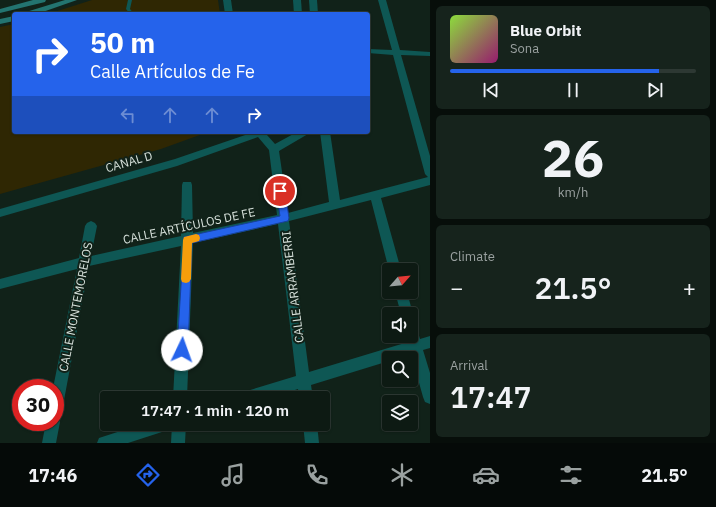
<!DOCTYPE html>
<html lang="en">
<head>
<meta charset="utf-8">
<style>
	:root { --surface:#0d1a13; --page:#16231c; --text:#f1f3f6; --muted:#9aa1a0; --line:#2d3833; --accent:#2563eb }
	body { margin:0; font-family:"IBM Plex Sans",sans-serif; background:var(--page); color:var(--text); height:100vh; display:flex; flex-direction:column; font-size:15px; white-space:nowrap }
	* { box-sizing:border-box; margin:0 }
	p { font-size:13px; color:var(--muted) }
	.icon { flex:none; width:22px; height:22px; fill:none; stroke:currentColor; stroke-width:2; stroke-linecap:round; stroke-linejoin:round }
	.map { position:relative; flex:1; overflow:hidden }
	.panel { display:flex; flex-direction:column; gap:6px; padding:6px; background:#070e0a; width:286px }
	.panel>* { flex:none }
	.hud { position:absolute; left:12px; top:12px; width:358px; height:122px; border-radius:4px; box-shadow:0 1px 3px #0004,0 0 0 1px var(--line); background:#2563eb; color:#fff; overflow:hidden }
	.needle { width:26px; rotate:63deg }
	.controls { position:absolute; left:382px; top:263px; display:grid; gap:8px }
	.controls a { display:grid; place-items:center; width:36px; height:36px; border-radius:4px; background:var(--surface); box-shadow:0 1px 3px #0004,0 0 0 1px var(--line); font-size:20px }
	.speed { position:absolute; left:12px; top:379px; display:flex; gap:8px; font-size:20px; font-weight:700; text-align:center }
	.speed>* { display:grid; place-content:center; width:52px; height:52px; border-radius:50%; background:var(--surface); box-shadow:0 1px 3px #0004,0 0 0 1px var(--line); line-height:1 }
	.speed .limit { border:6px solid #d22; background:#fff; color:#111 }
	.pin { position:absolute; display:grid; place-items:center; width:34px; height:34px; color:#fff; margin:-17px; border:2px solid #fff; border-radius:50%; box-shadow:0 1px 4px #0007 }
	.me { position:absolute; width:44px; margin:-22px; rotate:3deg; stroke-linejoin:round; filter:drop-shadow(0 0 3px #0008) }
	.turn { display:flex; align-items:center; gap:14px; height:84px; padding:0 12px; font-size:18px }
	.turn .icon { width:52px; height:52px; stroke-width:2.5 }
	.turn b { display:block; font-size:28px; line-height:34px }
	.lanes { display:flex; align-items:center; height:38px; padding:0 12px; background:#0003; justify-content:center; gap:20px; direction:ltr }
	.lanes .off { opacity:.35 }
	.big { font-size:30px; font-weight:600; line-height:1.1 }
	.panel .widget { flex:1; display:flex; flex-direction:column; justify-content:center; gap:6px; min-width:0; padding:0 14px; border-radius:6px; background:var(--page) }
	.panel .dial { align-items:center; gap:0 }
	.dial b { font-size:52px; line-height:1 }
	.song { display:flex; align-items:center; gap:12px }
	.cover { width:48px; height:48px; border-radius:6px; background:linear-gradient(135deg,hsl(90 70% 55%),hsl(320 70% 35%)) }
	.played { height:4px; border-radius:2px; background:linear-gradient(90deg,var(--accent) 85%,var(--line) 85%) }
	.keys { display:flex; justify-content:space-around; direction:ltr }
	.heat { display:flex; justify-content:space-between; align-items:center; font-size:22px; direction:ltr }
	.trip { position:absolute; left:100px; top:391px; width:230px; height:40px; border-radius:4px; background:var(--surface); box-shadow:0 1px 3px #0004,0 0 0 1px var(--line); font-weight:600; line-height:40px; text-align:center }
	.dock { display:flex; height:64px; justify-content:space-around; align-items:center; background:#050a08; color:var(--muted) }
	.dock .icon { width:28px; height:28px }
	.dock .current { color:var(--accent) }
	.dock b { font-size:18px; color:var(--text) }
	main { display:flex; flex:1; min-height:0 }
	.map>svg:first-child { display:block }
</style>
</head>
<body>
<main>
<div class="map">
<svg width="430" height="443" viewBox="0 0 430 443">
	<rect width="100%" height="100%" fill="#112219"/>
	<!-- green -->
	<g fill="#2f2703">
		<path d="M92,0h126l2,14h-172z"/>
		<path d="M14,24v108h194l-47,17 -161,45v-167z"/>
	</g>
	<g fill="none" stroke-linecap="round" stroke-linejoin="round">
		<!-- lane -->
		<path fill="#0e5754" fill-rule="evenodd" d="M128,0h4l-2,9 4,5h-4l-4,-5z"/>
		<!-- street -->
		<g fill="#0e5754" fill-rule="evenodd">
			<path d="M223,0h8l2,14h-8z"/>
			<path d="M293,0h8l1,14h-8z"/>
			<path d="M309,0h8l1,14h-8z"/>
			<path d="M378,0h8l14,50 30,2v4l-29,-1 29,101v29l-49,13 20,72h-12l-18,-70 -82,21 20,151 99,-30 -2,-6h5v-12l5,2 4,13 10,-3v12l-7,2 7,23v31l-5,-2 -2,-5 -12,-43 -12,4h-10v3l-78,24 2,13h-14l-1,-9 -28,9h-30l2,-5 5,-2 49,-15 -18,-152 -85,19 -6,155h-14l8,-152 -92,20 -27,145 -4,6 2,5 -4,21h-14l4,-21h9v-34h-2l24,-119 -77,20v-10l79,-21 6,-32 2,-3 4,-2 4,2 2,3 -6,30 90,-20 1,-51 1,-3h8l1,3 1,48 84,-18 -8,-65 -11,-13 -81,29 -177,51v-8l175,-50 79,-27h15l-2,3 8,9 22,-12h13l-2,2 -29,17 9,62 41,-11 -9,-70h10l10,68 88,-23 -3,-3 -32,-119 -25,-2v-4l24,1z"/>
			<path d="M395,292h12l6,22 -2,4v-4h-10z"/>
			<path d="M142,424h44l-1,19h-14l1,-18 -2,4 -5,2 -37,12h-31l2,-5z"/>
			<path d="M303,424h14l2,19h-14z"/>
		</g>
		<!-- secondary -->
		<g fill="#237470" fill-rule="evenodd">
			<path d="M33,0h13l-1,2 -45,11v-4z"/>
			<path d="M65,0h12l-40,14h-12l1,-2z"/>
			<path d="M14,16v5l-14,3v-5z"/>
		</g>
	</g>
	<!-- route -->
	<path fill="#2563eb" stroke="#184099" d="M280,187l5,4 4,27 -1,3 -96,22 -4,107 -2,4 -4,2 -4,-2 -1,-4 7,-113 96,-21 -4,-25z"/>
	<!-- slow -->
	<path fill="#f59e0b" d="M196,234l3,1 1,3 -1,3 -7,2 -1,36 -2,3 -3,1 -4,-1 -1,-3 2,-39 1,-3z"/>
	<g text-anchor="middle" stroke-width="4" stroke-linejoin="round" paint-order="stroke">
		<!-- street labels -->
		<g font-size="12" fill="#d7e1db" stroke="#112219">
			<text transform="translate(129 162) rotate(-16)" y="4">CANAL D</text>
			<text transform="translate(189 226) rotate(-12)" y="4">CALLE ARTÍCULOS DE FE</text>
			<text transform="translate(293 287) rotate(-97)" y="4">CALLE ARRAMBERRI</text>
			<text transform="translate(76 307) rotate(-79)" y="4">CALLE MONTEMORELOS</text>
		</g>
	</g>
</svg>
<div class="controls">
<a><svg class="needle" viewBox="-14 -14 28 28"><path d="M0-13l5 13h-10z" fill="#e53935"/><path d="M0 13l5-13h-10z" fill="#9aa1a0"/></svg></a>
<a><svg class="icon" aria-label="sound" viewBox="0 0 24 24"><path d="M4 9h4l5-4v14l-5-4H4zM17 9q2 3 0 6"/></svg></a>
<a><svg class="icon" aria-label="search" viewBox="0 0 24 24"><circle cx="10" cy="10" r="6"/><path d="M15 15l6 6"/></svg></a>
<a><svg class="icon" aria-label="layers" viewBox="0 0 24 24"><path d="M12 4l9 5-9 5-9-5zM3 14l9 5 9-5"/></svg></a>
</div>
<div class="speed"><div class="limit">30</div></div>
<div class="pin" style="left:280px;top:191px;background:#d93025"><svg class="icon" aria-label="arrive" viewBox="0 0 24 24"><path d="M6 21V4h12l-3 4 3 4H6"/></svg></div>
<svg class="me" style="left:182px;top:350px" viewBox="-20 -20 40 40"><circle r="19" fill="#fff"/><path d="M0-13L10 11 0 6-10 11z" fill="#2563eb"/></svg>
<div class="trip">17:47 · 1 min · 120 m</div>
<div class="hud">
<div class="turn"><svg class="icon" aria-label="right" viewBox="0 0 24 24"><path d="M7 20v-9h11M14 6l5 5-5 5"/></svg><div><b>50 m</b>Calle Artículos de Fe</div></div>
<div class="lanes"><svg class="icon off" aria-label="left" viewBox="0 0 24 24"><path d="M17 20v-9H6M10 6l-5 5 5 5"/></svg><svg class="icon off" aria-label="ahead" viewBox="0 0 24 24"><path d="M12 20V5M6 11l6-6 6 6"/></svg><svg class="icon off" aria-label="ahead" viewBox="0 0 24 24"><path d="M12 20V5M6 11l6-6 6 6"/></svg><svg class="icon" aria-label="right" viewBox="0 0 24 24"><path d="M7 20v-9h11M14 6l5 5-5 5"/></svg></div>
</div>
</div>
<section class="panel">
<div class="widget">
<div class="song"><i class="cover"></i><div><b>Blue Orbit</b><p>Sona</p></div></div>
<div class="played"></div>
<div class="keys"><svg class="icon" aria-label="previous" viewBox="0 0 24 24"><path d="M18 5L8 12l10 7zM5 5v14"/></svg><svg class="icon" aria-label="pause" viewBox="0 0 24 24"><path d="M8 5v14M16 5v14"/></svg><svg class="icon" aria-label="next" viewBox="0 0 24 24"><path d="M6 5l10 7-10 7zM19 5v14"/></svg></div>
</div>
<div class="widget dial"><b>26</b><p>km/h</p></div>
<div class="widget"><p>Climate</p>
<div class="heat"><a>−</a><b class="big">21.5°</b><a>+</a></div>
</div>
<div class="widget"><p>Arrival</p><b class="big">17:47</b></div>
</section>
</main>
<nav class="dock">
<b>17:46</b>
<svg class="icon current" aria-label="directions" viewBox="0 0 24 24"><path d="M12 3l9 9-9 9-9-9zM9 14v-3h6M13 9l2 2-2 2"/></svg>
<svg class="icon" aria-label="music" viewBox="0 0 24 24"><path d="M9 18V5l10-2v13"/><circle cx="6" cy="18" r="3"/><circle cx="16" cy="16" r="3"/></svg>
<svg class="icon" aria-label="phone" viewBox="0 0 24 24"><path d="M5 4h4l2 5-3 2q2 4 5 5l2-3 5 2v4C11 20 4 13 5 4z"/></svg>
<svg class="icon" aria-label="climate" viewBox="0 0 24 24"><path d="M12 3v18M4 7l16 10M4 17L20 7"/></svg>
<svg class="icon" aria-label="car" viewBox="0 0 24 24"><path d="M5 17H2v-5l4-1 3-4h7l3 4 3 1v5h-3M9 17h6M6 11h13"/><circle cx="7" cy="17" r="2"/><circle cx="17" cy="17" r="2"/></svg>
<svg class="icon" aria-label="filters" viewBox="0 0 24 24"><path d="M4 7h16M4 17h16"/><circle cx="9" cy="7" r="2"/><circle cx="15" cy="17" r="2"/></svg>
<b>21.5°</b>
</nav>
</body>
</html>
